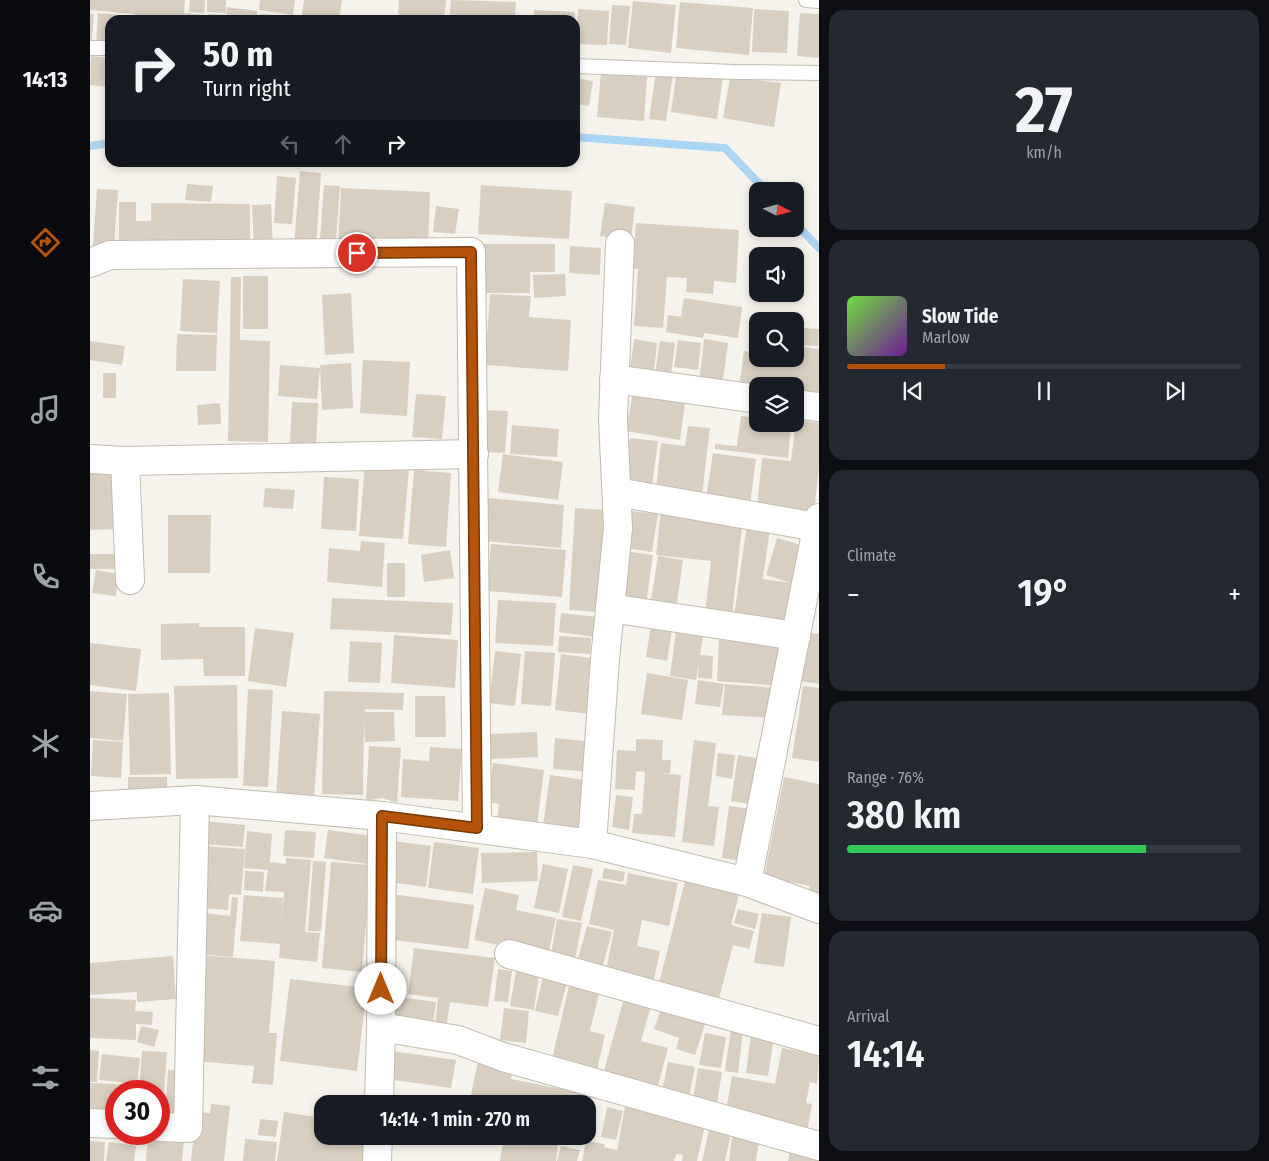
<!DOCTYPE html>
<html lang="en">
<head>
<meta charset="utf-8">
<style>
	:root { --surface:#171b24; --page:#242831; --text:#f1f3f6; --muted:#9ea1a6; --line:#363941; --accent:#b45309 }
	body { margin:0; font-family:"Fira Sans Condensed",sans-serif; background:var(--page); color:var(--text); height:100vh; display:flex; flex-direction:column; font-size:19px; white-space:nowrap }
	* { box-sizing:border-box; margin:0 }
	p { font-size:16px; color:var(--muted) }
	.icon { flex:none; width:28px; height:28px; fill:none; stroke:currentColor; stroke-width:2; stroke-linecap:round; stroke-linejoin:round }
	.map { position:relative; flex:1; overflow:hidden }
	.drawer { display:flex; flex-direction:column; gap:10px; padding:10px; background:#0d0f14; width:450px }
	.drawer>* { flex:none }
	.banner { position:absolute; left:15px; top:15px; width:475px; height:152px; border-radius:15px; box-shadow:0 2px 8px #0003; background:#171b24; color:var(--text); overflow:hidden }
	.needle { width:32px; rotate:96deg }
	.controls { position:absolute; left:659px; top:182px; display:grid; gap:10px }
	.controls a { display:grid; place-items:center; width:55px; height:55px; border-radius:10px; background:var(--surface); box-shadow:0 2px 8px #0003; font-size:25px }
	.speed { position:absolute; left:15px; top:1080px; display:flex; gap:10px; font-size:25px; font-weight:700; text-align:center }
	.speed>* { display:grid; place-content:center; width:65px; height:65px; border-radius:50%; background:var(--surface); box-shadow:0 2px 8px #0003; line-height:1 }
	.speed .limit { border:8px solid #d22; background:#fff; color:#111 }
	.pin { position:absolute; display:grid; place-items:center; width:42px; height:42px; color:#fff; margin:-21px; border:2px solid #fff; border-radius:50%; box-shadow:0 1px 5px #0007 }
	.me { position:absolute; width:55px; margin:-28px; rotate:0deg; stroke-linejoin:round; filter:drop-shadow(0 0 4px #0008) }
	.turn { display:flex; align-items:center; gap:18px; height:105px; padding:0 15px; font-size:22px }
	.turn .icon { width:65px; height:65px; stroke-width:2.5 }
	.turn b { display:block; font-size:35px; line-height:42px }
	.lanes { display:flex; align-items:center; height:48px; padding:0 15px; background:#0003; justify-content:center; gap:25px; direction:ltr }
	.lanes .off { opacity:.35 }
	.big { font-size:38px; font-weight:600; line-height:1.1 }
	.drawer .widget { flex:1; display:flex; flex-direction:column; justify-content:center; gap:8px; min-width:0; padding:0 18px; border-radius:15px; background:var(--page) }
	.drawer .dial { align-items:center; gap:0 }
	.dial b { font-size:65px; line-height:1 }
	.song { display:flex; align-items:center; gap:15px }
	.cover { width:60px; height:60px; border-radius:8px; background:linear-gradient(135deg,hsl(100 70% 55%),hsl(280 70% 35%)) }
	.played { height:5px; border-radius:2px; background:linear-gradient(90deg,var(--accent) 25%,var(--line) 25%) }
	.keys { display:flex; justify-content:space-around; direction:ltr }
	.heat { display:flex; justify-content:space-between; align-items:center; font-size:28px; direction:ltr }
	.charge { height:8px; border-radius:4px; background:linear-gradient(90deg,#34c759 76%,var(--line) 0) }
	.trip { position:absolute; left:224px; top:1095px; width:282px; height:50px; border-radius:15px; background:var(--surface); box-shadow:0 2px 8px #0003; font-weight:600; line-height:50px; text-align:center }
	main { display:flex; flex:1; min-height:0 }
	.dock { display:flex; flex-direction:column; width:90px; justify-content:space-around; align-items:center; background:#090b0e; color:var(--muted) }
	.dock .icon { width:35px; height:35px }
	.dock .current { color:var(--accent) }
	.dock b { font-size:22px; color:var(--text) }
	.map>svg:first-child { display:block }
</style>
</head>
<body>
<main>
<nav class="dock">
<b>14:13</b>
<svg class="icon current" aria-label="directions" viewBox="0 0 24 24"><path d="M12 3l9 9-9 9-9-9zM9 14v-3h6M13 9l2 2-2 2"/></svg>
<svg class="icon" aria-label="music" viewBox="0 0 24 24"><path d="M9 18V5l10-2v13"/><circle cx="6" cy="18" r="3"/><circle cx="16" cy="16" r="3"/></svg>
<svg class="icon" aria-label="phone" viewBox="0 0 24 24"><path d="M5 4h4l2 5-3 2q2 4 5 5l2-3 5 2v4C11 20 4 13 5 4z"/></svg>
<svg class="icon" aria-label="climate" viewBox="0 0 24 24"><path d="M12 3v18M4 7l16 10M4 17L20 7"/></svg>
<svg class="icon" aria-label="car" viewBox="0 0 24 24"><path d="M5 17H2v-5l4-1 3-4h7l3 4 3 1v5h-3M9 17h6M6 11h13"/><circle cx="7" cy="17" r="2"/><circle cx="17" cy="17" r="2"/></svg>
<svg class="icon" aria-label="filters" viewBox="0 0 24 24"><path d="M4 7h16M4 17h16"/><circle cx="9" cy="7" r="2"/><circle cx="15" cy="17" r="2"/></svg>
</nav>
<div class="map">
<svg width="729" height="1161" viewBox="0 0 729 1161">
	<rect width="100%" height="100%" fill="#f6f3ec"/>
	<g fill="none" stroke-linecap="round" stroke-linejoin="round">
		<!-- stream -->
		<g stroke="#a9d4f2" stroke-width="8">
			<path d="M485,137l150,11 41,43"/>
			<path d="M0,146l20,-3"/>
			<path d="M705,223l24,25"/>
		</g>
	</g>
	<!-- building -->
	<g fill="#d8cfc1">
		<path d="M0,0h95l-1,13 21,2v5h-72l1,-6 -44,-4z"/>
		<path d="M100,0h15l-1,13 -15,-1z"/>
		<path d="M117,0h19v13l-19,-1z"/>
		<path d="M170,0h35l-2,15 -34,-5z"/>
		<path d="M214,0h38l-3,20h-38z"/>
		<path d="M309,0h47l-2,20h-46z"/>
		<path d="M361,0l65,2 -1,18h-66z"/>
		<path d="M543,1l43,4 -5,48 -43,-5z"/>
		<path d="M590,2l73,6 -4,47 -73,-7z"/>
		<path d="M522,5l18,1 -4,39 -17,-1z"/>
		<path d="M137,7l30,4v9h-49v-6l18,1v3z"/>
		<path d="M488,9l31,2 -2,34 -31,-1z"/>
		<path d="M664,9l35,2 -2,42 -35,-1z"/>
		<path d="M444,10l41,2v8h-42z"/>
		<path d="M8,13l33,3v4h-21v25l-14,-1z"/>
		<path d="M710,13l19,1v44l-22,-2z"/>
		<path d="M0,14h4l-3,35h-1z"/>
		<path d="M171,14l39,3v3h-40z"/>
		<path d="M1,56l19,2 -2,29 -18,-2z"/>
		<path d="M587,70l46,7 -6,42 -46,-7z"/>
		<path d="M566,71l17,3 -7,47 -17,-2z"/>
		<path d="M511,73l46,4 -3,44 -47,-4z"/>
		<path d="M640,77l51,6 -7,44 -51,-9z"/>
		<path d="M485,78l18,3 -4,25 -14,-2z"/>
		<path d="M210,171l21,2 -5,73 -22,-1z"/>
		<path d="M187,176l19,2 -4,46 -18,-1z"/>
		<path d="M97,184l26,2 -2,16 -26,-2z"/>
		<path d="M234,185l16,1 -4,54 -16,-1z"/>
		<path d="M391,185l91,6 -3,48 -91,-5z"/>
		<path d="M251,188l89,4 -2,56 -90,-4z"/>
		<path d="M7,189l21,1 -4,56 -21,-1z"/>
		<path d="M29,202h17v19h15v-18l99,1v44l-131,-2z"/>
		<path d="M515,203l30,4 -4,33 -31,-4z"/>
		<path d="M181,204l2,43 -19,1 -2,-43z"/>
		<path d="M346,206l23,3 -4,25 -22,-2z"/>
		<path d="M546,223l103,7 -3,53 -22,-2 -1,13 -27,-2 1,-14 -20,-1 -4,51 -29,-2 4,-57h-6z"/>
		<path d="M392,244h73v28h-25v21h-44v-20h-4z"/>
		<path d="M480,246l31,2 -1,27 -31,-2z"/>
		<path d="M475,274l1,22 -32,2 -1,-23z"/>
		<rect x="153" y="276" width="25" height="53"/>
		<path d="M141,277h10l-1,63 30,1 -2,101 -40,-1z"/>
		<path d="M93,279l37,2 -3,52 -37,-2z"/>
		<path d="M261,293l3,60 -29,2 -3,-60z"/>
		<path d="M400,294l41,2 -2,21 42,3 -3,51 -83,-6z"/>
		<path d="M594,298l58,9 -4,31 -34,-5 -1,5 -37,-6 2,-17 13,2z"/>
		<path d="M662,316l26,3 -1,2h-19v28l-10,-1z"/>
		<path d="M711,328l18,1 -1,17 -18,-1z"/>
		<path d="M87,334l40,1 -1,36h-40z"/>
		<path d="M544,339l23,4 -3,29 -24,-3z"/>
		<path d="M614,339l24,4 -6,44 -23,-3z"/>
		<path d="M588,340l23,3 -3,27 -24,-3z"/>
		<path d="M0,341l35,5 -3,19 -32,-5z"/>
		<path d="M570,341l15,2 -4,32 -16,-2z"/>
		<path d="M705,346l24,3v50l-24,-3v-10h-37l-19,2 5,-37 14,2v6h37z"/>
		<path d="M273,360l47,2 -3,54 -47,-3z"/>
		<path d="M261,363l2,45 -31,2 -2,-45z"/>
		<path d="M190,365l40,3 -3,31 -39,-3z"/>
		<rect x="13" y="373" width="13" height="25"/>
		<path d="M544,387l52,9 -6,44 -54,-9z"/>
		<path d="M326,394l30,2 -4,43 -30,-2z"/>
		<path d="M202,402l26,1 -2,43 -26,-1z"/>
		<path d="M130,403l1,21 -23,1 -1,-20z"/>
		<path d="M395,410l23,1 -3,42 -22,-1z"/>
		<path d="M651,416l17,2v6h33l-3,34 -73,-9v-5l22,2z"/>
		<path d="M706,420l23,3v44l-5,45 -57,-6 5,-48 29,3z"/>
		<path d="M422,425l47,4 -2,28 -47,-3z"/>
		<path d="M598,426l22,2 -8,67 -46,-5 5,-47 24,3z"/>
		<path d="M540,438l28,3 -6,44 -27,-3z"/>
		<path d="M623,453l43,6 -6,45 -44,-6z"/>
		<path d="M413,454l60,8 -5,38 -60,-8z"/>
		<path d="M275,464l44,4 -6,71 -44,-3z"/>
		<path d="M324,470l37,3 -5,74 -38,-3z"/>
		<path d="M0,474h27l1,55 -28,1z"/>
		<path d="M234,477l35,2 -3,52 -35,-2z"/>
		<path d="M175,488l30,2 -2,19 -30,-2z"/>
		<path d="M398,498l76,7 -3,43 -77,-7z"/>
		<path d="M485,508l30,2 -5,102 -31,-2z"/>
		<path d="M571,509l82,9 -11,98 -27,-3 6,-52 -55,-6z"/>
		<path d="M541,511l27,3 -6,38 -27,-4z"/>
		<path d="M78,515h43l-1,58h-42z"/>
		<path d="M657,524l23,4 -7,51 28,4 -5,40 -52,-7z"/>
		<path d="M687,538l28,8 -11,38 -28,-9z"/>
		<path d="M271,541l24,2 -3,44 -55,-5 2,-34 31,3z"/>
		<path d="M401,544l75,6 -4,47 -75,-6z"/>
		<path d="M360,550l4,28 -30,4 -3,-27z"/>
		<path d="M534,551l29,4 -7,48 -30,-4z"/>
		<path d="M0,554h28l1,15h-29z"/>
		<path d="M568,556l25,4 -7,49 -26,-3z"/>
		<rect x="297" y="563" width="18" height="34"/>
		<path d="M6,570l22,4 -2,22 -24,-3z"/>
		<path d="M242,598l121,5 -2,32 -121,-6z"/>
		<path d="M408,600l58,3 -3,43 -58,-3z"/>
		<path d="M471,613l37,4 -3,20 -36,-5z"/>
		<path d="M109,623v4h46v49h-41l-1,-17 -42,1v-36z"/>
		<path d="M587,624l27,4 -4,27 13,1 -1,23 -14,-1 1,-16 -3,18 -26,-4z"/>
		<path d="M561,625l21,4 -5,32 -21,-4z"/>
		<path d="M165,628l39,5 -8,54 -38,-6z"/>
		<path d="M717,632l12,2v50l-19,-3z"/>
		<path d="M304,635l64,5 -3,48 -64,-5z"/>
		<path d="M469,636l32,2 -1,16 -32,-2z"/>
		<path d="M629,640l66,4 -3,42 -65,-5z"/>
		<path d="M260,641l32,2 -2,40 -32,-1z"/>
		<path d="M0,643l51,6 -5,42 -46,-6z"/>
		<path d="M405,651l26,3 -6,52 -26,-3z"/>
		<path d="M435,651l30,2 -4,53 -30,-2z"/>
		<path d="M471,654l30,4 -3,24h6l-4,32 -35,-4z"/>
		<path d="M557,673l41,7 -6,40 -41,-6z"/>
		<path d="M608,680l26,4 -4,23 -25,-3z"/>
		<path d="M635,684l50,4 -2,30 -51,-3z"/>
		<path d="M147,685l1,93 -62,1 -2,-93z"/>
		<path d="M713,686l16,2v74l-27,-4z"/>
		<path d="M158,689l25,1 -5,97 -25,-1z"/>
		<path d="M0,691l37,3 -4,47 -33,-3z"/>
		<path d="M234,691l80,2 -1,17 -38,-1v3h29l1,29 -30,1 -1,-22 -1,75 -41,-1z"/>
		<path d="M79,693l2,81 -41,1 -2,-81z"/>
		<path d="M325,696h30l1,41h-31z"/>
		<path d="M192,711l38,3 -6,84 -38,-2z"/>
		<path d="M447,732l1,25 -48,2 -1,-25z"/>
		<path d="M465,738l39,4 -2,30 -39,-3z"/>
		<path d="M546,739l27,1 -1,20h9l-1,13h-10l21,2 -6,62 -43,-4 2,-19h8l3,-42 -9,-1 -1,19 -20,-1 2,-39 19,1z"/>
		<path d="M3,740l30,2 -2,36 -30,-2z"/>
		<path d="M604,740l22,3 -8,63 11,1 -5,39 -32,-4z"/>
		<path d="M279,746l32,2 -4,55 -15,-5 -16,3z"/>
		<path d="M340,747l32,2 -4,52 -57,-4 2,-38 26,2z"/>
		<path d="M628,753l17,2 -3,24 -16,-3z"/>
		<path d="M648,755l25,4 -7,46 -25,-4z"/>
		<path d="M403,763l51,7 -7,56 -40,-5 2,-17 -11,-2z"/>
		<path d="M460,775l41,6 -7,50 -41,-6z"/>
		<rect x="38" y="777" width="39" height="13"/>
		<path d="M694,777l35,7v114l-11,-2 2,-10 -46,-9z"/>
		<path d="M526,795l17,2 -4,33 -17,-3z"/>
		<path d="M639,806l22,3 -7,52 -22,-3z"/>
		<path d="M113,821l42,4 -2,22 -42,-3z"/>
		<path d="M195,830l31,2 -2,26 -31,-2z"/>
		<path d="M238,830l44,6 -4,28 -44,-6z"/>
		<path d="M157,831l25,3 -2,28 16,2v-6l25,2 -6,72 15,1 -3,29 -38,-4 1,-14 -40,-3 4,-46 39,3 -2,27 3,-33 -19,-1 3,-21 -24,-2z"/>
		<path d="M304,841l37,5 -5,41 -37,-5z"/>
		<path d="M344,842l45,6 -6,46 -45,-6z"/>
		<path d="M114,846l41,3 -4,46 -12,-1 -1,16 -29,-2z"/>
		<path d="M447,852l1,29 -56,2 -1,-30z"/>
		<path d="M223,861l13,1 -5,69h-13z"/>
		<path d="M241,862l40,3 -9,107 -40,-4z"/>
		<path d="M453,864l25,5 -9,44 -25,-5z"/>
		<path d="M483,865l20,4 -12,52 -19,-4z"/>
		<path d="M514,868l21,4 -2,10 -21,-4z"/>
		<path d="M155,871l19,1 -1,20 -19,-2z"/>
		<path d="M538,873l50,10 -9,43 -27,-6 -5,26 23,5 -6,28 -48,-9 8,-40 -25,-6 9,-44 28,5z"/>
		<path d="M595,881l54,13 -8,31 23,6 -5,18 -16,-4 -16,61 -60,-15z"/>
		<path d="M395,888l34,7 -3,15 40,8 -8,37 -74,-15z"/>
		<path d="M301,894l83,11 -6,44 -82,-10z"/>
		<path d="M142,897l6,1 -5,59 -34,-3 4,-41 27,3z"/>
		<path d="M648,909l21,5 -4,15 -21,-6z"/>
		<path d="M672,913l29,4 -7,50 -30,-4z"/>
		<path d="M467,919l25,4 -7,36 -24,-5z"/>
		<path d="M497,926l25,6 -9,33 -25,-7z"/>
		<path d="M324,948l81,10 -7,49 -38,-5 -4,27 -11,-2 3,-29 -30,-4z"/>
		<path d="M109,955l76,6 -6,72h8l-4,52 -21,-2 2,-17 -60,-5z"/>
		<path d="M83,956l3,43 -39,3v-10l-47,3v-32z"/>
		<path d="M408,969l14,2 -4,31 -14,-1z"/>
		<path d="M426,971l23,4 -5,35 -24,-4z"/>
		<path d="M453,977l24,6 -9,33 -23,-5z"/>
		<path d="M200,979l77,9 -10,83 -77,-10z"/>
		<path d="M480,982l30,8 -10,41 15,4 -9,39 -45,-11z"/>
		<path d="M301,996l45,6 -4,30 -45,-6z"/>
		<path d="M0,998l46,2 -1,11 18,1 -1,13 -16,-1v16l-46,-2z"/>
		<path d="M534,998l27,8 -10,35 27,7 -12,45 -54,-15z"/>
		<path d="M414,1008l25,3 -3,32 -26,-3z"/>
		<path d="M571,1009l44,15 -10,31 -19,-6 3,-11 -25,-9z"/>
		<path d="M51,1026l18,4 -5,17 -17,-5z"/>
		<path d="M641,1029l12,2 -5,42 -13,-2z"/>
		<path d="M615,1033l21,4 -5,31 -22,-3z"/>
		<path d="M661,1033l23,4 -6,39 -22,-3z"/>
		<path d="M692,1048l37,7 -2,29 -7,-2 -4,21 6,1 -5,28 -82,-15 7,-41 43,8z"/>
		<path d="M0,1050l9,1 -2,31h-7z"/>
		<path d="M52,1051l25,1 -5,66 -3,-1v-26h-20z"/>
		<path d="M301,1051l65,9 -5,28 -64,-9z"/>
		<path d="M12,1054l38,4 -3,26 -38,-4z"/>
		<path d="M388,1061l35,7 -2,11 81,16 -4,18v-9h-119z"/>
		<path d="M578,1062l27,5 -7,34 -27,-5z"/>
		<path d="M608,1068l24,4 -6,37 -24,-3z"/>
		<path d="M78,1070l19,1 -3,48 -19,-1z"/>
		<path d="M0,1083l45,2v6h-19v24l-26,-1z"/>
		<path d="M121,1104l19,2 -6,55h-33l5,-49 14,1z"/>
		<path d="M517,1107l16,4 -7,29 -15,-3z"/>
		<path d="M535,1107l26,5v2l54,11 -8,36h-15l1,-6 -7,-1 -2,7h-92l4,-20 19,3 -1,3 13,3z"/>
		<path d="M194,1112l38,6v18h44l-4,25h-85z"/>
		<path d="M170,1119l18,2 -2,16 -18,-2z"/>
		<path d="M619,1130l22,4 -6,27h-23z"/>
		<path d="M438,1136h31l-3,25h-56l3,-20 23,4 -2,12z"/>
		<path d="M58,1137l36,3 -2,21h-36z"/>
		<path d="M642,1137l27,4 -3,20h-27z"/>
		<path d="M155,1139l32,3 -2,19h-32z"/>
		<path d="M0,1141l15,1 -1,19h-14z"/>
		<path d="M19,1142l27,4 -2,15h-28z"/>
		<path d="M702,1145l26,8 -2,8h-28z"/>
		<path d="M471,1146l19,4 -3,11h-20z"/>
	</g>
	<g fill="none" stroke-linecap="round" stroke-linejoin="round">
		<defs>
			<g id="service">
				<path d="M716,0l13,1"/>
				<path d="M0,48h20"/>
				<path d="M485,66l160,6 84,1"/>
			</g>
			<g id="minor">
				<path d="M0,263l20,-8 361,-3 6,576"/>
				<path d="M524,379l144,20"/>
				<path d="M705,404l24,3"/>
				<path d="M0,459l35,2 349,-7"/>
				<path d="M35,461l5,119"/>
				<path d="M527,492l200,35"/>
				<path d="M520,608l186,28"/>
				<path d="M502,844l13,-185 13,-131 -5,-110 7,-174"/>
				<path d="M657,882l72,-364"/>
				<path d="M419,954l310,87"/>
				<path d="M291,1027l77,13 45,17 316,89"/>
				<path d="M289,1104l2,-77 1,-211"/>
				<path d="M0,1123l26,1"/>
				<path d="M69,1127l29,1 7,-328"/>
				<path d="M287,1161l1,-25"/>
			</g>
			<path id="tertiary" d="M0,806l105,-6 187,16 210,28 155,38 72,27"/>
		</defs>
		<!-- service casing -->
		<use href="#service" stroke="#c2bbae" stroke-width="16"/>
		<!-- minor casing -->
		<use href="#minor" stroke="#c2bbae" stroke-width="30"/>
		<!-- tertiary casing -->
		<use href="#tertiary" stroke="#c2bbae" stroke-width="30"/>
		<!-- service -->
		<use href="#service" stroke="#fff" stroke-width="14"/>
		<!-- minor -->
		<use href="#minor" stroke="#fff" stroke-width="28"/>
		<!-- tertiary -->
		<use href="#tertiary" stroke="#fff" stroke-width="28"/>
	</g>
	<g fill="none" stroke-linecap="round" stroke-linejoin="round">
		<defs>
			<path id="route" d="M267,253l114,-1 6,576 -95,-12 -1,173"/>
		</defs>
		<!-- route casing -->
		<use href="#route" stroke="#753606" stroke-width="12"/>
		<!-- route -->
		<use href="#route" stroke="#b45309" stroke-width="9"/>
	</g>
</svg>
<div class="controls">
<a><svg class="needle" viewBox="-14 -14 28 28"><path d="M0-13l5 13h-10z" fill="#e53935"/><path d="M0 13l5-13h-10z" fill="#9ea1a6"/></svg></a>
<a><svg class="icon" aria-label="sound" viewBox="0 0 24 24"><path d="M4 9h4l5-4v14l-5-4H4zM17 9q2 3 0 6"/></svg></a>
<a><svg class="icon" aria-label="search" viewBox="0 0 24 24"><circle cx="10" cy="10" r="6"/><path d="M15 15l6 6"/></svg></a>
<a><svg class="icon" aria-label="layers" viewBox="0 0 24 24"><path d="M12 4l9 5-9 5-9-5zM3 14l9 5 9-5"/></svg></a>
</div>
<div class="speed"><div class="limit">30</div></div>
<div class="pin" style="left:267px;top:253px;background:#d93025"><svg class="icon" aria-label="arrive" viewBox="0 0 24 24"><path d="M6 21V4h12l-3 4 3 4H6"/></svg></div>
<svg class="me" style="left:291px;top:989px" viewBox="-20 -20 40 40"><circle r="19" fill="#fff"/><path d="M0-13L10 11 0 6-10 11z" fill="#b45309"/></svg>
<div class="trip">14:14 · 1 min · 270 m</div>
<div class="banner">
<div class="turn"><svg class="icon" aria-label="right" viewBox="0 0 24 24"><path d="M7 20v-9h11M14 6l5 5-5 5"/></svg><div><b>50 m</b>Turn right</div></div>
<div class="lanes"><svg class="icon off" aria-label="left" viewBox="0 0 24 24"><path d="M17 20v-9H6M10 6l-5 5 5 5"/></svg><svg class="icon off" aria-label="ahead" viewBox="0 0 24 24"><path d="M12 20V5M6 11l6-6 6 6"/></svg><svg class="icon" aria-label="right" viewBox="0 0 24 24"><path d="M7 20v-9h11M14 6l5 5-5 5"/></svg></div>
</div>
</div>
<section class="drawer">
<div class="widget dial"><b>27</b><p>km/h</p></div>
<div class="widget">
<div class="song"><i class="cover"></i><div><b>Slow Tide</b><p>Marlow</p></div></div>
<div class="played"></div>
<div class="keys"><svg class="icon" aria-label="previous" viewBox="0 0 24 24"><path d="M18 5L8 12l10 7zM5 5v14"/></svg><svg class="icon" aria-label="pause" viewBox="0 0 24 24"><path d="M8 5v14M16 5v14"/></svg><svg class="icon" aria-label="next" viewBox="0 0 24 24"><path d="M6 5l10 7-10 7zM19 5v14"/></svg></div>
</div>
<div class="widget"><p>Climate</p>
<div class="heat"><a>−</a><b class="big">19°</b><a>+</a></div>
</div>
<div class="widget"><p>Range · 76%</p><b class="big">380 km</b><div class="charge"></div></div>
<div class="widget"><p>Arrival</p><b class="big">14:14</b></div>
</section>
</main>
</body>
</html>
